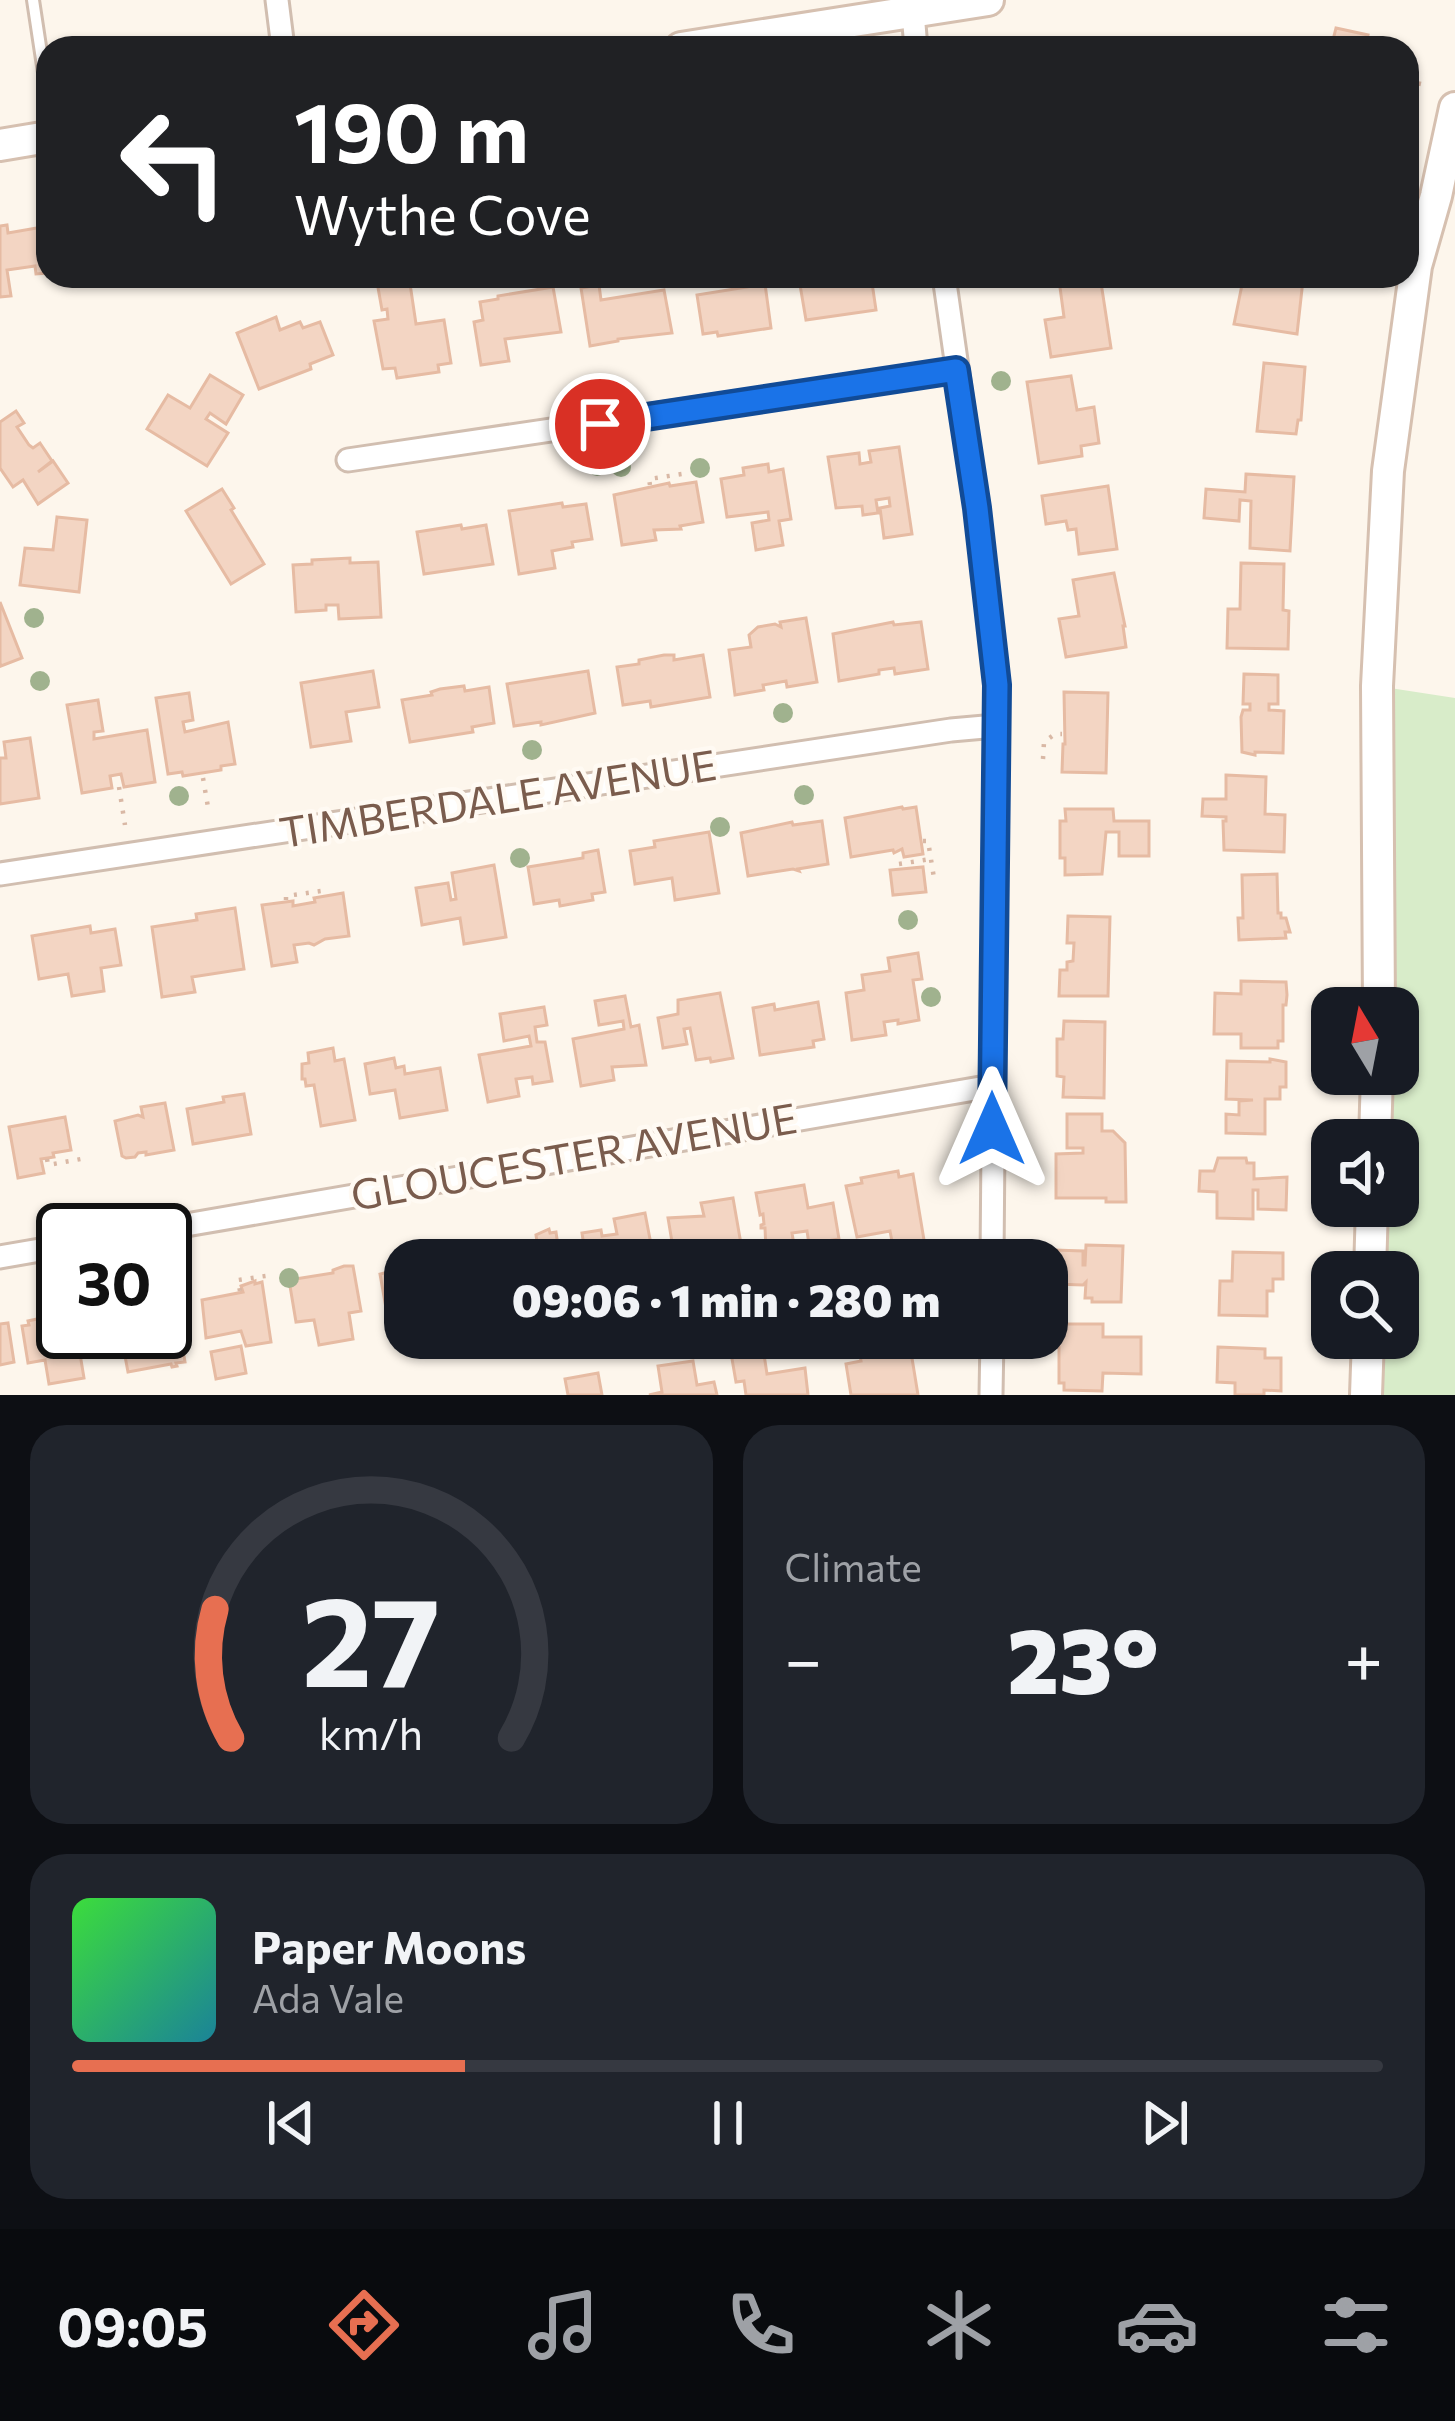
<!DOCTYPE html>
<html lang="en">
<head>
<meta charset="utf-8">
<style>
	:root { --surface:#171b24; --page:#20242c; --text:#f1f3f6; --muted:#9ea1a6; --line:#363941; --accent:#e76f51 }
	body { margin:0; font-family:Commissioner,sans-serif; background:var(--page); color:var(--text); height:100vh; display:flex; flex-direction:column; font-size:45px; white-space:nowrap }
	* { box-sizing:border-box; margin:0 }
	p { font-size:39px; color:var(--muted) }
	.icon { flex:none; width:66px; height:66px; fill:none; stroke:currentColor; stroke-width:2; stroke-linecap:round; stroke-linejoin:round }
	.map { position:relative; height:1395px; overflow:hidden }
	.sheet { display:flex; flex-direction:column; gap:30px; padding:30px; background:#0d0f14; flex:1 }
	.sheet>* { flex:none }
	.guide { position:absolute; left:36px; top:36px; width:1383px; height:252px; border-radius:36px; box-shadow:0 3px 9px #0004; background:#202124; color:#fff; overflow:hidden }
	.needle { width:78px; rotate:350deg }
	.tools { position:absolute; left:1311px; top:987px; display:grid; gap:24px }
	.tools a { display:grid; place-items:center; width:108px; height:108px; border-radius:24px; background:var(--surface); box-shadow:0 3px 9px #0004; font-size:60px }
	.speed { position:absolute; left:36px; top:1203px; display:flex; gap:24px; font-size:60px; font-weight:700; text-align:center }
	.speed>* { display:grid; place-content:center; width:156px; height:156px; border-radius:50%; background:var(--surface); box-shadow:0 3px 9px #0004; line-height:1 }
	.speed .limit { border:6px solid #111; border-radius:18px; background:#fff; color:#111 }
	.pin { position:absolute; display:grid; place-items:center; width:102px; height:102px; color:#fff; margin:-51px; border:6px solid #fff; border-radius:50%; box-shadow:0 3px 12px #0007 }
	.me { position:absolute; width:132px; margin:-66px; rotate:0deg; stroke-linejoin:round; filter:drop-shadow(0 0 9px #0008) }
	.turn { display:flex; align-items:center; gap:42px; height:252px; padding:0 60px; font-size:54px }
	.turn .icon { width:156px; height:156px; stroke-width:2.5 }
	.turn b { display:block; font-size:84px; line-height:102px }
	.big { font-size:90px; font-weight:800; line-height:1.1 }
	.sheet .card { flex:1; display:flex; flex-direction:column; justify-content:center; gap:18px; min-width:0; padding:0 42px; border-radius:36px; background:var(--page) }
	.sheet .dial { align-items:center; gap:0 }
	.dial svg { height:312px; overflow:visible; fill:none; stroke:var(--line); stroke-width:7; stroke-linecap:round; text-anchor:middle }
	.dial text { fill:var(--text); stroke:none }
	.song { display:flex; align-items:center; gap:36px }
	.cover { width:144px; height:144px; border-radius:18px; background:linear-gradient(135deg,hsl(120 70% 55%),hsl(190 70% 35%)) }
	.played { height:12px; border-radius:6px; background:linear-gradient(90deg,var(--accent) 30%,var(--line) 30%) }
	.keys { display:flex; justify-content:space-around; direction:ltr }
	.heat { display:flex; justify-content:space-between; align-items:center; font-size:66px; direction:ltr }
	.sheet .tiles { flex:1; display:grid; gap:30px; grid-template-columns:1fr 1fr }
	.card:last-child { grid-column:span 2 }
	.trip { position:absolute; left:384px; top:1239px; width:684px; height:120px; border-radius:36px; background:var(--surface); box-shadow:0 3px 9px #0004; font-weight:800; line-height:120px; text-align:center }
	.menu { display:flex; height:192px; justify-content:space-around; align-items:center; background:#090b0e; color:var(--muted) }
	.menu .icon { width:84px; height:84px }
	.menu .active { color:var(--accent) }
	.menu b { font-size:54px; color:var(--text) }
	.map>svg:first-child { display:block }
</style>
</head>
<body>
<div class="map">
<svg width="1455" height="1395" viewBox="0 0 1455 1395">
	<rect width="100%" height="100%" fill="#fdf6ec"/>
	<!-- green -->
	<path fill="#d8ecc9" d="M1377,686l78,12v697h-85v-57h28v-66h-27l1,-66h26v-66h-26l1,-66h25v-66h-24z"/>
	<!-- building -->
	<g fill="#f3d5c3" stroke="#e6bba3" stroke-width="3">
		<path d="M1336,28l32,7 -3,13h-34z"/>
		<path d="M7,225l1,8 40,-7v47l-12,1 -1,-8 -28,4 4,26 -11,1v-71z"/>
		<path d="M822,276h49l5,34 -70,10 -7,-41z"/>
		<path d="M1087,276h13l11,72 -60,9 -6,-37 19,-3 -5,-37z"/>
		<path d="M1261,276h46l-1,5 -3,-1 -6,54 -63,-10 9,-44 17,3z"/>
		<path d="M409,277l7,47 28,-4 7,43 -13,2 1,7 -42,6 -2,-10 -12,1 -9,-48 14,-2 -1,-10 -5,1 -5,-28z"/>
		<path d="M765,284l6,44 -53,8 -1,-4 -14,2 -6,-39z"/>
		<path d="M599,285l2,15 63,-10 8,43 -54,6v2l-28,5 -9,-58z"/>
		<path d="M553,287l8,45 -56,7 4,22 -28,4 -7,-43 9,-2 -3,-18 18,-3v-3z"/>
		<path d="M276,317l4,13 20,-8 3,6 17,-6 13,33 -23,9 1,5 -52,20 -22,-56z"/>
		<path d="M1264,363l41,4 -4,53h-3l-2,14 -39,-3z"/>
		<path d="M210,375l33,20 -17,29 -16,-11 -4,6 22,14 -21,33 -60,-37 21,-34 22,13z"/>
		<path d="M1071,376l6,34 17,-3 5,36 -18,3 1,10 -43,7 -12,-81z"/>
		<path d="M16,411l8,12 -7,4 12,18 4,3 7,-5 12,18 -14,11 15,-11 15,22 -30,21 -15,-24 -10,7 -13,-19v-46z"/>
		<path d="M899,447l13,87 -28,4 -4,-30 10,-2 -1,-8 -13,2 2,13 -15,2 -1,-9 -26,2 -8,-51 31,-4 1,11 11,-2 -2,-11z"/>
		<path d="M768,464l1,8 14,-3 8,50 -12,2 4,24 -27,5 -4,-27 17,-3 -1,-8 -41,5 -6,-38 23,-4 -1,-7z"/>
		<path d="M1246,474l48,3 -4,74 -40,-3 1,-47 -11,-1 -1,21 -35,-3 2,-29 39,3z"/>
		<path d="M696,482l7,40 -23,4 1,3 -27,1 2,10 -34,5 -8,-50 55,-12 1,3z"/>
		<path d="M1108,486l9,63 -38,5 -3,-25 -8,1 -2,-9 -20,3 -4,-28z"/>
		<path d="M222,489l12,19 -3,2 33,54 -33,20 -45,-73z"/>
		<path d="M562,503l1,4 23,-3 6,35 -20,3 1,5 -21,4 3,17 -36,6 -10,-63z"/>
		<path d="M57,517l30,3 -8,72 -59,-7 5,-37 28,2z"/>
		<path d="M461,525l1,4 24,-4 7,39 -69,10 -7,-42z"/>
		<path d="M350,558v5l28,-1 3,55 -42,2 -1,-14h-12v5l-30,2 -3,-47 19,-1v-4z"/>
		<path d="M1241,563l43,1 -1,46 6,1 -1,38 -61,-1 1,-39h12z"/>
		<path d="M1114,573l11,53h-2l3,21 -60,10 -7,-38 20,-3 -6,-36z"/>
		<path d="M0,602l22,56 -21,8 -1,-3z"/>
		<path d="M806,618l11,64 -30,5 -1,-6 -23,4 1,5 -29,5 -6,-45 22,-3 -2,-12 9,-8 17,-3 6,3 -1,-5z"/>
		<path d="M893,622l1,3 27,-3 7,47 -33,5 -1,-6 -15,2v4l-40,7 -6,-47z"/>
		<path d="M664,655h10v5l29,-5 7,42 -59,10 -1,-6 -27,4 -6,-38 22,-3v-4z"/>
		<path d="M373,671l6,36 -33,5 5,29 -40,6 -10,-64z"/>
		<path d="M588,671l7,42 -54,12v-3l-27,4 -7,-42z"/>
		<path d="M1244,674l34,1v29h-9v6l15,1 -1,42 -28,-1v3l-13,-3 -1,-35 2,-7h7v-6h-7z"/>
		<path d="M464,686l1,5 24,-4 5,36 -22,4 1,5 -63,10 -8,-42 30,-5 -1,-3 9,-3z"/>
		<path d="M1064,692l44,1 -2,80 -44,-1 1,-28h2z"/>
		<path d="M189,693l4,27 -10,2 2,10 43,-10 7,42 -14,2v4l-38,6 -1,-4 -14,2 -12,-76z"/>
		<path d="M98,700l5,31 -9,1v7l53,-9 8,52 -31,5 -3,-13 -11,2 2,12 -30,5 -15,-88z"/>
		<path d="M30,738l9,60 -39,6v-46h6l-2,-16z"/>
		<path d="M1226,775l40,2 -1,37 20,1 -1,37 -60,-2 -1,-29h3v-4l-24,-1 1,-17h23z"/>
		<path d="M902,807l1,2 13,-2 7,47 -19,3 -2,-8 -8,4 -1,-3 -42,7 -6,-39z"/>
		<path d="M1065,809h48l1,12h35v35h-30v-24h-13l-4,42 -37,1v-17h-5v-37h6z"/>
		<path d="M822,821l6,43 -30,5 1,2 -6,-2 -45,7 -7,-43 51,-11 1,3z"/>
		<path d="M709,832l10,61 -44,7 -3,-22 -37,6 -5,-33 25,-4 -1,-6z"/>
		<path d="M598,850l7,42 -13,2 1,6 -33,6 -1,-6 -25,4 -6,-37 55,-9v-5z"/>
		<path d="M494,865l12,72 -42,7 -4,-26 -38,7 -6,-37 32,-5 3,17 5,-1 -4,-26z"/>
		<path d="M923,867l3,25 -33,3 -3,-25z"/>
		<path d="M1277,874l1,39h3v5h5l4,14h-5l1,6 -47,2 -1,-22h5l-1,-43z"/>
		<path d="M343,893l6,43 -24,3 -11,6 -5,-2 -15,2 3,17 -25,4 -10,-61 31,-4v5l22,-4 -1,-4z"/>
		<path d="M235,908l9,61 -52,8 3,15 -33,5 -10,-70 45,-7 -1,-6z"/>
		<path d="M1068,916l42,1 -2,79h-49l1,-26h7v-8l6,-1 1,-18h-7z"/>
		<path d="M90,926l1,7 24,-4 6,36 -20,3 3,23 -32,5 -4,-22 -29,5 -7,-43z"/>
		<path d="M918,953l4,26 -9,1 6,40 -21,4v-4l-14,2 2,13 -34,5 -6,-47 18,-3 -2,-15 28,-4 -2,-13z"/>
		<path d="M1241,981l45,1 1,13 -1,10h-3v36h-5v7h-37v-14h-27l1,-41 26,1z"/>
		<path d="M720,993l13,65 -22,4 -1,-4 -14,2 -6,-32 -6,1 3,15 -24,4 -5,-30 20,-4v-14z"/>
		<path d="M625,996l6,31 8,-2 7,40 -34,2 2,13 -33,6 -8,-47 51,-10 -1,-8 -24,4 -4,-24z"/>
		<path d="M818,1002l6,37 -11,2 1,6 -54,8 -7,-47 21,-4 1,6z"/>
		<path d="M544,1007l3,18 -12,2 2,15h8l7,39 -19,3 -1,-7 -16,2 3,17 -31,6 -9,-47 52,-9 -2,-10 -25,5 -4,-27z"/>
		<path d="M1064,1021l41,1 -1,76 -41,-1 1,-20 -7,-1v-37h6z"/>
		<path d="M333,1048l2,13 9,-2 11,61 -34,6 -7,-41 -8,1 -1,-7h-3v-15l7,-1 -1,-10z"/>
		<path d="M394,1058l2,10 8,-2 1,8 35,-6 7,42 -47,8 -5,-28 -25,4 -5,-30z"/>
		<path d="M1270,1059l16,3v25h-6v12h-15v35l-39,-1v-19l13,1v-14l14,-1 -27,-1 1,-38 43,1z"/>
		<path d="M244,1094l7,40 -58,10 -6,-35 37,-7 -1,-5z"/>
		<path d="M165,1103l9,47 -28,5v-3l-8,1 -3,4 -9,1 -4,-2 -7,-35 23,-6 5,2 -2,-10z"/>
		<path d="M1067,1114h35v17h11l12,12 1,59h-20v-4h-50v-44l27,-1v-5h-16z"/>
		<path d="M65,1117l6,33 -18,3 1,4 -13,2 3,14 -26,5 -9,-51z"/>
		<path d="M1218,1158h28l1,5h7v16l33,-2 -1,33 -28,-1v-19h-5v29l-36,-1v-26l-18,-1 1,-20h14z"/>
		<path d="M898,1171l1,6 14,-3 12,72 -31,6 -4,-21 -33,6 -11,-51 16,-3 -1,-5z"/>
		<path d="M804,1185l4,23 25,-5 6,36 -30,5 -2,-13 -15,2 2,12 -28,5 -1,-22h-4v-3l3,-1 -1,-10 -3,1 -4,-22z"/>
		<path d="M733,1198l8,46 -51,10 1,6h-16l-7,-42 36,-2 -3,-13z"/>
		<path d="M645,1213l9,47h-68l-4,-27 19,-3 1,6 15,-2 -3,-15z"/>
		<path d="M549,1229l1,4 6,-1 4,28h-62l-1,-11 40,-7 -1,-7z"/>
		<path d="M1086,1245l37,1 -2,56h-29v-4h-7l1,-16 -3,3 -29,-1 1,-34 28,1v14h2z"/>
		<path d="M1233,1252l50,1v26h-10v12h-6v25l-48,-1 1,-34h12z"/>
		<path d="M426,1253l1,7h-22v50l-1,-5 -18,3 -6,-34 24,-6 -1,-10z"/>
		<path d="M344,1266h9l8,45 -12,2 4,26 -34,6 -5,-25 -18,2 -7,-42 44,-7v-3z"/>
		<path d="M255,1281v3l7,-2 9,60 -25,4 -5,-15 -35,7 -4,-38 41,-8 -2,-6z"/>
		<path d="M60,1314h3v18h26l4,20 -13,2 4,24 -35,6 -4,-24 -17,3 -6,-37 7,-1 -1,-4z"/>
		<path d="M8,1323l6,39 -14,3v-41z"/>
		<path d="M1057,1324h46v13h38v37l-38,-1 -1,18 -38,-1v-7h-5v-36l-4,-9z"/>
		<path d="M173,1325l2,9 5,-1 5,29 -9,1 1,3 -5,1 -1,-3 -43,8 -7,-37 44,-3v-5z"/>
		<path d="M895,1338l3,16 13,-2 7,43h-67l-5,-31 15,-3 -4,-22z"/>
		<path d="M241,1346l5,27 -30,6 -5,-27z"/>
		<path d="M1218,1347l47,2v9h16v33l-17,-1v5h-29v-12l-18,-1z"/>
		<path d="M763,1348l4,26 38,-6 3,27h-62l-2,-14 -8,1 -5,-29z"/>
		<path d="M693,1361l4,24 17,-3 3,13h-68l13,-3 -4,-26z"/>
		<path d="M598,1373l4,22h-34l-3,-16z"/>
	</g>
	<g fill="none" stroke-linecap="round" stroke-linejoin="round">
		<defs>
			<path id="lane" d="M33,0l15,99"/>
			<g id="street">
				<path d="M277,0l6,48"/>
				<path d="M913,13l3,35"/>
				<path d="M944,276l33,232 20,177 -5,575"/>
				<path d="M348,460l608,-90"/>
				<path d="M0,874l951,-144 45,-4"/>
				<path d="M157,1230l835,-144"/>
				<path d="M0,1257l63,-11"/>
				<path d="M991,1395l1,-57"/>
			</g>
			<g id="secondary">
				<path d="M681,48l307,-48"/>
				<path d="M0,145l48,-8"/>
				<path d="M1379,1008l-2,-322 11,-215 28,-205 20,-70 19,-88"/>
				<path d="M1375,1140l2,-66"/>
				<path d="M1370,1272l2,-66"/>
				<path d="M1366,1395l2,-57"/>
			</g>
		</defs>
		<!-- lane casing -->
		<use href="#lane" stroke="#d1beb0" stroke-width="16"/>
		<!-- street casing -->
		<use href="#street" stroke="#d1beb0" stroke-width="27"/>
		<!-- secondary casing -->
		<use href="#secondary" stroke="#d6c0b0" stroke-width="36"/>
		<!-- path -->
		<g stroke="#d9b8a5" stroke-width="4.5" stroke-dasharray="3 9" stroke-linecap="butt">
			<path d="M1407,81l14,3"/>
			<path d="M650,485l-1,-6 33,-5"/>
			<path d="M1043,759l1,-17 11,-8h7"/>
			<path d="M203,778l6,35"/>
			<path d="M119,787l6,38"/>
			<path d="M923,841h5l6,37"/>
			<path d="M899,864l32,-5"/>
			<path d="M286,900v-4l42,-6"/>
			<path d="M47,1159l1,6 33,-6"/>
			<path d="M240,1291l-2,-11 34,-5"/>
		</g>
		<!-- lane -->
		<use href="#lane" stroke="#fff" stroke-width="10"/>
		<!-- street -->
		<use href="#street" stroke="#fff" stroke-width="21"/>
		<!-- secondary -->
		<use href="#secondary" stroke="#fff" stroke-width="30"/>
	</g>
	<!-- trees -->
	<g fill="#a0b28e">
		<circle cx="1001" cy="381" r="10"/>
		<circle cx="597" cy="466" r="10"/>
		<circle cx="621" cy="467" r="10"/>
		<circle cx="700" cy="468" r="10"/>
		<circle cx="34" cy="618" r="10"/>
		<circle cx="40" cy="681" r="10"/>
		<circle cx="783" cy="713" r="10"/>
		<circle cx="532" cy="750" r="10"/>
		<circle cx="804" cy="795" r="10"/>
		<circle cx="179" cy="796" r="10"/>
		<circle cx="720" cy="827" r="10"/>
		<circle cx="520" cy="858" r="10"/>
		<circle cx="908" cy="920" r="10"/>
		<circle cx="931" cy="997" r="10"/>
		<circle cx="289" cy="1278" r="10"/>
	</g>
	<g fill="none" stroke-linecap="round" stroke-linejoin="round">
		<defs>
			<path id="route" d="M600,424l356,-54 21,138 20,177 -5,444"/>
		</defs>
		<!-- route casing -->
		<use href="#route" stroke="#114b97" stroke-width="30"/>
		<!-- route -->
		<use href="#route" stroke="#1a73e8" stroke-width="21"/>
	</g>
	<g text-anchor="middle" stroke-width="9" stroke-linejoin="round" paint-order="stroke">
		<!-- street labels -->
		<g font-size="42" fill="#7a5c4d" stroke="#fffaf3">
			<text transform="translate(498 799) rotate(-9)" y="15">TIMBERDALE AVENUE</text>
			<text transform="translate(574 1157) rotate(-10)" y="15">GLOUCESTER AVENUE</text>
		</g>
	</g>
</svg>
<div class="tools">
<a><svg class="needle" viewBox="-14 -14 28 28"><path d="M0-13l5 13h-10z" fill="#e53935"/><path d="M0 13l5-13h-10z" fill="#9ea1a6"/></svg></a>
<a><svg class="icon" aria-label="sound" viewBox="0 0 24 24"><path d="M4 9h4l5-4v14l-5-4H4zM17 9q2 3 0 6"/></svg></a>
<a><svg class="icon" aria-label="search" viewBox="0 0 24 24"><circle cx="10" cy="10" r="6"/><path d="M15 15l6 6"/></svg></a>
</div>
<div class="speed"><div class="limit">30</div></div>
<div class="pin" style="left:600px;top:424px;background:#d93025"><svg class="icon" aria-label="arrive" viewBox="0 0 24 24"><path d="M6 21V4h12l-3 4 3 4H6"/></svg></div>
<svg class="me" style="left:992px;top:1129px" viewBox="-20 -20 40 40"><path d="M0-17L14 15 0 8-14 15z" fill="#1a73e8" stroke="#fff" stroke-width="4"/></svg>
<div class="trip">09:06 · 1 min · 280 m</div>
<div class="guide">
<div class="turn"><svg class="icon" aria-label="left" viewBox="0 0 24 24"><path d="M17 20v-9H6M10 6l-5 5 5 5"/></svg><div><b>190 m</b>Wythe Cove</div></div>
</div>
</div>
<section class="sheet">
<div class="tiles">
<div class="card dial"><svg viewBox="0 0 100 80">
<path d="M14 69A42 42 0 1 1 86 69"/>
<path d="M14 69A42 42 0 0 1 10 36" stroke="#e76f51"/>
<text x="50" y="56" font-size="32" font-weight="700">27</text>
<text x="50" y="72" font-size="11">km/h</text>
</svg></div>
<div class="card"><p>Climate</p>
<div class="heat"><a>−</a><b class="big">23°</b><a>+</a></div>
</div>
<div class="card">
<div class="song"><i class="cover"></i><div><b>Paper Moons</b><p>Ada Vale</p></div></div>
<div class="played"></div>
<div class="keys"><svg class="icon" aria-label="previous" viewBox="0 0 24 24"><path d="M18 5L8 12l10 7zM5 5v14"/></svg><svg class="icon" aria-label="pause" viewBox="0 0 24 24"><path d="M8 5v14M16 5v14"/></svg><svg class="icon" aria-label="next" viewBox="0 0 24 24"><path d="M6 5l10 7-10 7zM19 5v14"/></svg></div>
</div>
</div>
</section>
<nav class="menu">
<b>09:05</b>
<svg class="icon active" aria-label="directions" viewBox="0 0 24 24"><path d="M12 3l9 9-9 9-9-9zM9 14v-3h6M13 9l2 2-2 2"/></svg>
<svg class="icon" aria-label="music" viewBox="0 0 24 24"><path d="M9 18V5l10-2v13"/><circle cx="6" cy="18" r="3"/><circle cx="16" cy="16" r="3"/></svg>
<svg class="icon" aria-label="phone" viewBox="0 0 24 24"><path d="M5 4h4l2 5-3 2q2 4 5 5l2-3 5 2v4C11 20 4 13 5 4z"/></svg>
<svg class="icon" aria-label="climate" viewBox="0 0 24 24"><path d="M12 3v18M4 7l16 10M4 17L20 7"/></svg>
<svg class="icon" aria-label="car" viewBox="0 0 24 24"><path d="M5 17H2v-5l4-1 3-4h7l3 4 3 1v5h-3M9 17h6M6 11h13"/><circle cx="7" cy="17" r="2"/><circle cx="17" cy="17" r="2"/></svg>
<svg class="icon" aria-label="filters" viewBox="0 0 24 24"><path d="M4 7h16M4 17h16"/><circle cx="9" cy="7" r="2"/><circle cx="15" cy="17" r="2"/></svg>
</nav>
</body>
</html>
